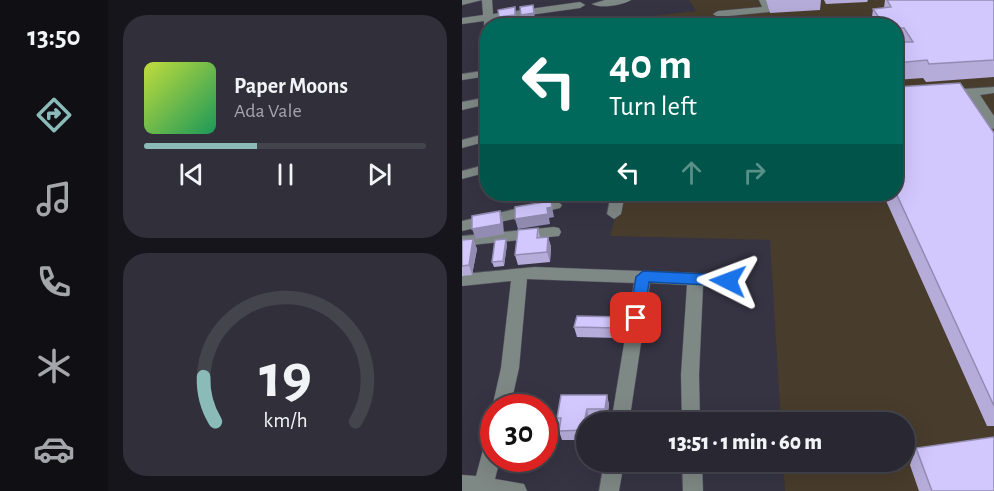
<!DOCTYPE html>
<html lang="en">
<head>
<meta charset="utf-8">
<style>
	:root { --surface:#282732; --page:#302f3a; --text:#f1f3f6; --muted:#a5a5ac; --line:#44444d; --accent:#8bbbb9 }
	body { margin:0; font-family:"Alegreya Sans",sans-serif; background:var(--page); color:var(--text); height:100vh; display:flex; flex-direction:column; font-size:22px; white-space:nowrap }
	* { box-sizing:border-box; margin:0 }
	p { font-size:20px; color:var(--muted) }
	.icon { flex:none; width:33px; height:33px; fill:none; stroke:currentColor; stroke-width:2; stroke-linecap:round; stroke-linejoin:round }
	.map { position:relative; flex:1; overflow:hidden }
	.panel { display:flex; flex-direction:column; gap:15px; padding:15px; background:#16151c; width:354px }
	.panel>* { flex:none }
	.guide { position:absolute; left:18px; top:18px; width:423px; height:183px; border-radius:24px; box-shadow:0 6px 24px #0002,0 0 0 2px var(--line); background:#00695c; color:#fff; overflow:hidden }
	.speed { position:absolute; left:18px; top:394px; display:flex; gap:12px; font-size:30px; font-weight:700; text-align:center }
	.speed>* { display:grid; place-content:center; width:78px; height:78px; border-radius:50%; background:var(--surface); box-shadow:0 6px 24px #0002,0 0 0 2px var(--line); line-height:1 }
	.speed .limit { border:9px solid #d22; background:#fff; color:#111 }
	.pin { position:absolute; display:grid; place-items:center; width:51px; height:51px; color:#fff; margin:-26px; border-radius:12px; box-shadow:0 3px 9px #0006 }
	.me { position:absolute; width:66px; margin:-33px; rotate:273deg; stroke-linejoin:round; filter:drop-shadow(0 0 4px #0008) }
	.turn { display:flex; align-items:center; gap:21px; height:126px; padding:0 30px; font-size:27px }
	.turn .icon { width:78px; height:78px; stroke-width:2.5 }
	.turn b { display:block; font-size:42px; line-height:51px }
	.lanes { display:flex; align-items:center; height:57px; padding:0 30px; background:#0003; justify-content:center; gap:30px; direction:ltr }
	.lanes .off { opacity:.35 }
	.panel .widget { flex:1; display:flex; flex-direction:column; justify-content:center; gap:9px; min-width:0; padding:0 21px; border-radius:24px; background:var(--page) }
	.panel .dial { align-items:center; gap:0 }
	.dial svg { height:156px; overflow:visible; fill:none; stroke:var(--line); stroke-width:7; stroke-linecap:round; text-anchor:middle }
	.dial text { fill:var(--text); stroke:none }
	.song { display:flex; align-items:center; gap:18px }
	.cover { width:72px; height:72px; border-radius:9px; background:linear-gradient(135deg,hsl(70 70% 55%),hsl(150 70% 35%)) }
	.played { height:6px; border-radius:3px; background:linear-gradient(90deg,var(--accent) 40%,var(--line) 40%) }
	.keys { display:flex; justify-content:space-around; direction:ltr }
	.trip { position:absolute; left:114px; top:412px; width:339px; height:60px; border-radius:30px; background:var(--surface); box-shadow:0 6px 24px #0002,0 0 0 2px var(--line); font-weight:800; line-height:60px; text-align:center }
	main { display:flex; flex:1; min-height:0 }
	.tabs { display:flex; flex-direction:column; width:108px; justify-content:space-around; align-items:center; background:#101014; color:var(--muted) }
	.tabs .icon { width:42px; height:42px }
	.tabs .current { color:var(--accent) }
	.tabs b { font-size:27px; color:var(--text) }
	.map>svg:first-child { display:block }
</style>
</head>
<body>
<main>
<nav class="tabs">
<b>13:50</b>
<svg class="icon current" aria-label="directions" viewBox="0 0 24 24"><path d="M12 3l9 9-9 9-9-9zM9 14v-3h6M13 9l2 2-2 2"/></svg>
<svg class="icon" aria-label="music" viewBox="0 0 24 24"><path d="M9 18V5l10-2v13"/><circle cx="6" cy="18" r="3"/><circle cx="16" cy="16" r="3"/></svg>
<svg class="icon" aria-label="phone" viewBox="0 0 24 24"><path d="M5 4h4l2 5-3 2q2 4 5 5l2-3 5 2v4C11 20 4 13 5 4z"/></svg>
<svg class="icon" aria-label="climate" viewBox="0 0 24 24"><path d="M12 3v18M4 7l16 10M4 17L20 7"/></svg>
<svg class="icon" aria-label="car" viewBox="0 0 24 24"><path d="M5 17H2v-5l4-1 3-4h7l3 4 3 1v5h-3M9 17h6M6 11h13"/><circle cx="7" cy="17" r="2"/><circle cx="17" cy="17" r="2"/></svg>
</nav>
<section class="panel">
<div class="widget">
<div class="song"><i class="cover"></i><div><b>Paper Moons</b><p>Ada Vale</p></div></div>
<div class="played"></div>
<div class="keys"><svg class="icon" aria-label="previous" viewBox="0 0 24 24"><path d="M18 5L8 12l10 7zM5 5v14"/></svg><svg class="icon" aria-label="pause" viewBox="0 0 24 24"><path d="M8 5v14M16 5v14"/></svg><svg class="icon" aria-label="next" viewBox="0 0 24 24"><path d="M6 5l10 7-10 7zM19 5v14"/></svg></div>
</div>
<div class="widget dial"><svg viewBox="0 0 100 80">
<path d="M14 69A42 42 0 1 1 86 69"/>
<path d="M14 69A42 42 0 0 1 8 46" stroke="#8bbbb9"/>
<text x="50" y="56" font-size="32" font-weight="700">19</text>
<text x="50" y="72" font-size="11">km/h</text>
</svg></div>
</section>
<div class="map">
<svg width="532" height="491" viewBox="0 0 532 491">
	<rect width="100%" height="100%" fill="#363443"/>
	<!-- industrial -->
	<path fill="#483c2c" d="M227,0h305v491h-209l-2,-29h121v-39h-123l-11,-183 -160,-4 12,-42h274v-168h-302v-3l102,-12z"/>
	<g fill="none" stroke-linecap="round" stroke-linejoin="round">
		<defs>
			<g id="minor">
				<path d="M0,0h20l-20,5z"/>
				<path d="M20,0h10l1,14 87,-12 5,3 -5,3 -86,12v6h-6v3l-4,-3v-5l-22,3v-6l21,-3z"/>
				<path d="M143,0h26c-8,5 -31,9 -39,4z"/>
				<path d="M297,0h10l3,8 -3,4 -51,5 -5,-3 5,-3 44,-4z"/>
				<path d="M90,20l4,1 2,5h-10v-5z"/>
				<path d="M26,70v6l-26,4v-6z"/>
				<path d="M532,87v6l-14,2 14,21v13l-4,-1 -21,-32 -23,2 -6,-4 6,-4z"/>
				<path d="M26,97v7l-26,6v-8z"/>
				<path d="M26,133v8l-26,7v-8z"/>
				<path d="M26,164v8l-26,7v-8z"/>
				<path d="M149,194h14l-4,20 -7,5 -7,-5z"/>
				<path d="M93,200l7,5 -2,3 -98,23v-10z"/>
				<path d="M92,227l5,1 2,4 -2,4 -97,10v-10z"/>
				<path d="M73,267l160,6 38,4 2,4 -2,4 -30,1 -4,89 1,48h-18l-1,-48 6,-90 -37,-2 -21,140h-18l23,-140 -107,-4 -8,89 -9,40h-16v4l-2,-4 9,-40 10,-87 -49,5v-12z"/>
				<path d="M32,433v26h6l-5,20 29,5 3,7h-65v-16l14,1 11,-41z"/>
				<path d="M142,462h20l-5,29h-20z"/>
				<path d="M220,462h20l1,29h-20z"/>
			</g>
		</defs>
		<!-- minor casing -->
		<use href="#minor" stroke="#53515f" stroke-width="1"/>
		<!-- minor -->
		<use href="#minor" fill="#7e8885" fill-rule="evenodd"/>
	</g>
	<!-- wall -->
	<g fill="#b5acda">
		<path d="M304,0h55l-1,10 -50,3z"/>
		<path d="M362,0h44l-1,2 -41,2z"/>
		<path d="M423,0h109v77l-68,5 -3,-4 -27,2v-54l-25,-1 2,-16 11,-1z"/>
		<path d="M532,133v293h-7l-104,-232h13z"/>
		<path d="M76,228l2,10 8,-1 3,10 -1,15 -32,3 -3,-10z"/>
		<path d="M11,239l4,10 -5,26 -10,1v-36z"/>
		<path d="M45,244l-3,22 -10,1 -2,-5z"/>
		<path d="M160,317l1,10 -5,11 -41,-1 -3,-10z"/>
		<path d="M145,395l2,10 -2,13h-6l-15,5v17h-24l-3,-9 1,-5 -3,-8z"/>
		<path d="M454,448l78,43h-75l-9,-26z"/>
		<path d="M166,462h48v2l-48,1z"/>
	</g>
	<!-- shaded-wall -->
	<g fill="#938cb2">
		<path d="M53,7l2,17 -16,2 -2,-9z"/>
		<path d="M72,13l2,9 -13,2 -2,-9z"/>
		<path d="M89,201l3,16 -5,1 1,6 -32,5 -3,-10 32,-11z"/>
		<path d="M38,211l3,10 1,13 -28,5 -4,-10z"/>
		<path d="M86,237l3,10 -1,15 -3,-10z"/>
		<path d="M11,239l4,10 -5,26 -3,-10z"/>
		<path d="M44,239l1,5 -3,22 -1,-5z"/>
		<path d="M160,317l1,10 -5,11 -1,-10z"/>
		<path d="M145,395l2,10 -2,13 -2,-9z"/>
		<path d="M125,409l2,10 -4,-1z"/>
	</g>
	<!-- building -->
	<g fill="#d2c8fe" stroke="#938cb2" stroke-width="1.5">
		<path d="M425,0h107v60l-65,4 -2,-4 -31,3v-21h17l-9,-14h-8v-2h-11l-12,-17 18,-2z"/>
		<path d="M71,5l1,8 -13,2 -1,-8z"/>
		<path d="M53,7v8l-16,2 -1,-7z"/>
		<path d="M498,83l34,50v273l-98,-213v-106z"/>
		<path d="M89,201l1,6 -5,1 1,6 -33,5v-12z"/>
		<path d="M38,211l1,13 -29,5v-13z"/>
		<path d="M76,228l-1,10 11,-1 -1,15 -32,3 3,-25z"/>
		<path d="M11,239l-4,26 -7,1v-26z"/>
		<path d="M44,239l-3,22 -11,1 3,-22z"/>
		<path d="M115,316l45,1 -5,11 -43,-1z"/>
		<path d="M99,395h46l-2,14h-18l-2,9h16v5h-15v7l-27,1 2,-13h-4z"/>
		<path d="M532,437v54h-62l-16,-43z"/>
	</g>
	<!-- route -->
	<path fill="#1a73e8" stroke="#114b97" stroke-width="1.5" d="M181,271l85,4 7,6 -7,5 -79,-4 -5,36 -2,5h-11l-2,-5 7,-41z"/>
</svg>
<div class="speed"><div class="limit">30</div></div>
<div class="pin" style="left:174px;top:318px;background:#d93025"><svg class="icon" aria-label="arrive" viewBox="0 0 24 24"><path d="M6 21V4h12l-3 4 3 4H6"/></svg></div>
<svg class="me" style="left:266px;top:281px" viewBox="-20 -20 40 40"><path d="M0-17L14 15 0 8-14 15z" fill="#1a73e8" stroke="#fff" stroke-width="4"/></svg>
<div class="trip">13:51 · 1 min · 60 m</div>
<div class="guide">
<div class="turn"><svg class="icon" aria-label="left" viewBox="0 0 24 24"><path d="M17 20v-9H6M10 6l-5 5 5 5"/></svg><div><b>40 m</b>Turn left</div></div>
<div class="lanes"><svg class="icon" aria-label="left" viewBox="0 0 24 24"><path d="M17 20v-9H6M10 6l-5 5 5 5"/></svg><svg class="icon off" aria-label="ahead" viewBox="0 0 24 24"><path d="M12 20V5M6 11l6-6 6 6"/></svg><svg class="icon off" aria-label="right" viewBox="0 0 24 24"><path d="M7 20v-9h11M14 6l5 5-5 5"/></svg></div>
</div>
</div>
</main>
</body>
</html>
